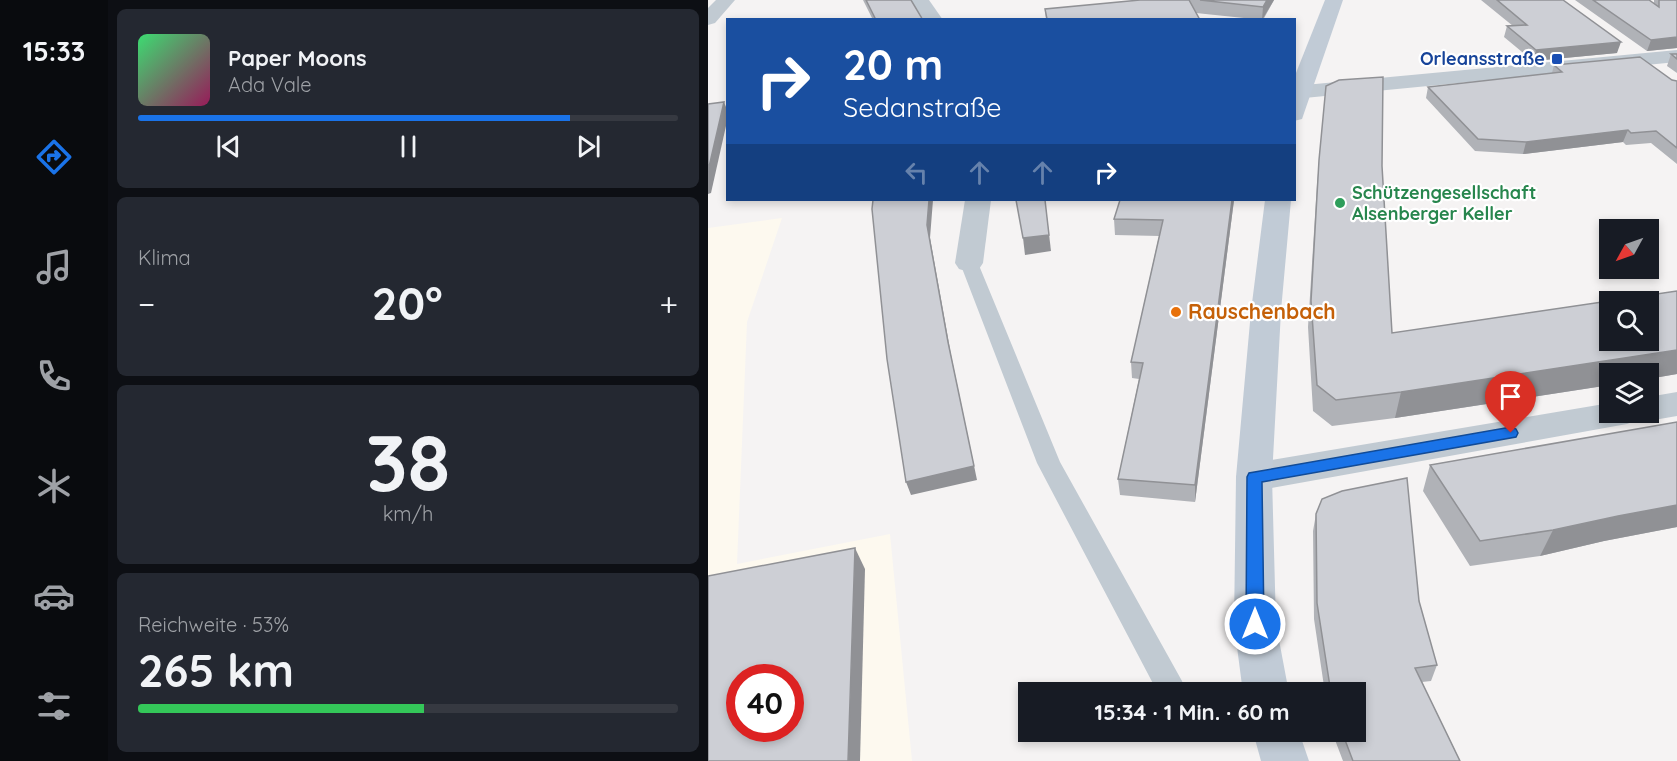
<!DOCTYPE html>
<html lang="de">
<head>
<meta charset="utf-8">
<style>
	:root { --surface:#171b24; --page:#242831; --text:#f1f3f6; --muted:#9ea1a6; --line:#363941; --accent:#1a73e8 }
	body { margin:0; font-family:Quicksand,sans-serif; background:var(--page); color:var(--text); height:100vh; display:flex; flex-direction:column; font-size:22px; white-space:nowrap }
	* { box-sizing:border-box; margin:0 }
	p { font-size:20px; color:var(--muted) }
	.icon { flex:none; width:33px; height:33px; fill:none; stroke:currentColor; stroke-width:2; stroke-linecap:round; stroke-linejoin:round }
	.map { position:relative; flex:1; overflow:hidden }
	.details { display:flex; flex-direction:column; gap:9px; padding:9px; background:#0d0f14; width:600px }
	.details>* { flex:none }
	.top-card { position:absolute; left:18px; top:18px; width:570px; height:183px; border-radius:0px; box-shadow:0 3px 9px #0003; background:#1a4fa0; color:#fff; overflow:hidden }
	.needle { width:39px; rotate:230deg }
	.controls { position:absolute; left:891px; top:219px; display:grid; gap:12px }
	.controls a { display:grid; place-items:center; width:60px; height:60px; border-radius:0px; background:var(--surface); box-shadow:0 3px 9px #0003; font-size:30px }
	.speed { position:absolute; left:18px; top:664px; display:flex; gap:12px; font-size:30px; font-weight:700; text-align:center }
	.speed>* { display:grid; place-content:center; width:78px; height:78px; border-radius:50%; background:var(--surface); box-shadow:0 3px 9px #0003; line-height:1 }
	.speed .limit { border:9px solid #d22; background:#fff; color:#111 }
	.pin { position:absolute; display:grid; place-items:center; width:51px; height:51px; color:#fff; margin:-62px -26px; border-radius:50% 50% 50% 0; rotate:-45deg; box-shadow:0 0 6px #0007 }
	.pin .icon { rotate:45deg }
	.me { position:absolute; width:66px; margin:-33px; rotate:0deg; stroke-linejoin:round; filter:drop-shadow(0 0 4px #0008) }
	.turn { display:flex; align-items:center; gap:21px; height:126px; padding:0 18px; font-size:27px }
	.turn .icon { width:78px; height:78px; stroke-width:2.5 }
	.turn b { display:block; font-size:42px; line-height:51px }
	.lanes { display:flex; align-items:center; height:57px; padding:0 18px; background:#0003; justify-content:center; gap:30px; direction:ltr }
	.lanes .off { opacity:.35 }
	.big { font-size:45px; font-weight:700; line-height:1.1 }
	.details .tile { flex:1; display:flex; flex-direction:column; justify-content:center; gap:9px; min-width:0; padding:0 21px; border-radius:9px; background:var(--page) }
	.details .dial { align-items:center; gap:0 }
	.dial b { font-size:78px; line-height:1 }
	.song { display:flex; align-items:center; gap:18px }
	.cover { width:72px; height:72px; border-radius:9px; background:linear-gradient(135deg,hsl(140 70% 55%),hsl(330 70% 35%)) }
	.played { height:6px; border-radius:3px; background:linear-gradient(90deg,var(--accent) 80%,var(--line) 80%) }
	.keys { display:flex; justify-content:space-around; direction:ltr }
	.heat { display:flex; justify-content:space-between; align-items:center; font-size:33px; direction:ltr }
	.charge { height:9px; border-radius:4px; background:linear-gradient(90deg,#34c759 53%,var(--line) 0) }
	.trip { position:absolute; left:310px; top:682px; width:348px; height:60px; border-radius:0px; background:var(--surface); box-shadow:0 3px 9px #0003; font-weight:700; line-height:60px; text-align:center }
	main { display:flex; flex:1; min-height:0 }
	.tab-bar { display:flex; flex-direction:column; width:108px; justify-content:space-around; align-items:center; background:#090b0e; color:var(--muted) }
	.tab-bar .icon { width:42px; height:42px }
	.tab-bar .current { color:var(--accent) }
	.tab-bar b { font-size:27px; color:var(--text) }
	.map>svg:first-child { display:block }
</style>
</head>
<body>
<main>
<nav class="tab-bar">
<b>15:33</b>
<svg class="icon current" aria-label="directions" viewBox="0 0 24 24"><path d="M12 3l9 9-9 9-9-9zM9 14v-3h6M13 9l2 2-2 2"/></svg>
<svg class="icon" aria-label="music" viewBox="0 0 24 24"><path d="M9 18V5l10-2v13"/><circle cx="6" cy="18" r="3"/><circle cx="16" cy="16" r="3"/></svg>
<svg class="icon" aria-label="phone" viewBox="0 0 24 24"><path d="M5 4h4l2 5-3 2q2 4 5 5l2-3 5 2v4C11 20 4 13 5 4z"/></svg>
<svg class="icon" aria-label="climate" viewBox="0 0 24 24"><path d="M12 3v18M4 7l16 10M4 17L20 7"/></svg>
<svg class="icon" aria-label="car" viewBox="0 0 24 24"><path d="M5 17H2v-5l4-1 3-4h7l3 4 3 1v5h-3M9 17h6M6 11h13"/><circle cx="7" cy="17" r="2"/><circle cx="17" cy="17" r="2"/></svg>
<svg class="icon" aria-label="filters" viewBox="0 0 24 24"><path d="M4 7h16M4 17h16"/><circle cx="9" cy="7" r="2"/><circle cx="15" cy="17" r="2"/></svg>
</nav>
<section class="details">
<div class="tile">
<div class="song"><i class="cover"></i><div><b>Paper Moons</b><p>Ada Vale</p></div></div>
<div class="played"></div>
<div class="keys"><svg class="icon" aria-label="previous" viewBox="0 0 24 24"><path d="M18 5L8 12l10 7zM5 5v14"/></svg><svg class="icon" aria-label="pause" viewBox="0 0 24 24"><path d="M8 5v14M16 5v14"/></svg><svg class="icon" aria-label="next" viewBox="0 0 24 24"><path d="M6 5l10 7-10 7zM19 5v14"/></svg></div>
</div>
<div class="tile"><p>Klima</p>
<div class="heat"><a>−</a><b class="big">20°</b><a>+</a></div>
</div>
<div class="tile dial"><b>38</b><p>km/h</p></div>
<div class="tile"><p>Reichweite · 53%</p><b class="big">265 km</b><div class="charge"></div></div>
</section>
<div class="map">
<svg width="969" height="761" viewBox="0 0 969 761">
	<rect width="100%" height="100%" fill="#f5f3f3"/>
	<!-- commercial -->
	<path fill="#fdf9ef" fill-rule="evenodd" d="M74,218l-35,104 -10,242 153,-30 22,227h-204v-533zM32,678h50v51h-50z"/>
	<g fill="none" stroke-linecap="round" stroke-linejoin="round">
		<!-- lane -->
		<path fill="#c1cad2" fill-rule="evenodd" d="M261,258l6,1 3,4 82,199 122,219 4,12h-28l-121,-230 -77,-200 3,-4z"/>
		<!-- street -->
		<g fill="#c1cad2" fill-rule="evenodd">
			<path d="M8,0h19l-20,23 -7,2v-17z"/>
			<path d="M203,0h18l14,20h-19z"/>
			<path d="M969,50v12l-383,37v-13z"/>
			<path d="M257,200h26l-8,63 -4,6 -10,3 -10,-3 -4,-6z"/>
			<path d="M969,392v24l-29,5 -8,-2 -13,5 -373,67 -13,-4 -5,-10 5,-10 13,-4 356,-60v9h38v-15z"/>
		</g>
		<!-- secondary -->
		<g fill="#c1cbd6" fill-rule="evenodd">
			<path d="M617,0h18l-41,119 -8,2v-43z"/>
			<path d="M557,200h26l-10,111 -9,166 4,147 13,69h-46l-9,-69 2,-147 15,-166z"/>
			<path d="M545,732h46l10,29h-48z"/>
		</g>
	</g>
	<!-- wall -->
	<g fill="#b0b2b7">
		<path d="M155,0h48l12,20h-50z"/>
		<path d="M432,0h134l-11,20 -67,-7 -150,6 -1,-10z"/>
		<path d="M773,0h82l54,53 -84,8 -29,-24 3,-11h6z"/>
		<path d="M867,0h74l5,3v-3h23v48l-30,3z"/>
		<path d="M969,53v20l-10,-7 4,-12z"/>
		<path d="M846,65l123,16v83l-26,-21 -25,2 -3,-3 -100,12 -48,-3 -49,-53 2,-11 124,-14z"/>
		<path d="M618,86l56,80 10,167 285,-42v83l-29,5v-5h-38v11l-215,33 -63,8 -19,-15 -5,-84 9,-143z"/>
		<path d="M412,200h114l-39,302 -75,-7 -2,-16 21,-100 -7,-1 -1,-16 28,-126 -44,-1 -1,-16z"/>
		<path d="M969,422v105l-73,14 -64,15 -70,10 -47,-75 7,-26z"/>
		<path d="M608,514l103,87 18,64 -6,16 -9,1 38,79h-117l-11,-29h24v-39h-31l-11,-74 -1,-88z"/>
	</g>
	<!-- shaded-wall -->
	<g fill="#909195">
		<path d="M559,0h7l-12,20 1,-13z"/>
		<path d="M969,37v11l-30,3 4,-11z"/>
		<path d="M913,42l-4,11 -84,8 3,-11z"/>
		<path d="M16,102l4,10v5l-17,76 -3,1v-23z"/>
		<path d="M920,130l-5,12 -100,12 3,-12z"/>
		<path d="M221,200h4l-3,38 21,117 26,125 -66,15 -5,-13 42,-140 -21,-117z"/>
		<path d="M337,200l6,51 -26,4 -2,-17z"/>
		<path d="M524,200h2l-39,302v-17z"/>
		<path d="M969,350v24l-29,5v-5h-38v11l-215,33 6,-26z"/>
		<path d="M969,505v22l-73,14 -64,15 13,-26 65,-14z"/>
		<path d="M147,548l10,21 -5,192h-12z"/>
	</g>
	<!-- building -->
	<g fill="#cdcfd5" stroke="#909195" stroke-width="1.5" fill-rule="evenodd">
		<path d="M158,0h45l12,20h-47z"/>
		<path d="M432,0h49l11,20h-163l10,-1 -2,-10z"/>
		<path d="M492,0h67l-4,7z"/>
		<path d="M789,0h66l58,42 -85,8 -29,-24 20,-1z"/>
		<path d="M885,0h56l10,7v-7h18v37l-26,3z"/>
		<path d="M963,54h6v5z"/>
		<path d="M932,57l32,23 5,1v67l-21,-17 -25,2 -3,-3 -102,12 -48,-3 -50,-52 134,-15 -8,-7z"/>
		<path d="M675,77l-1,89 10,167 285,-42v59l-276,42 -65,8 -19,-15 -6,-84 8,-141 7,-74 13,-6zM902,302h38v38h-38z"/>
		<path d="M16,102l-16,69v-67z"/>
		<path d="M165,200h56l-2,25 21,117 26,124 -68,16 -19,-123 -15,-150z"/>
		<path d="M308,200h29l4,35 -26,3z"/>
		<path d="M412,200h112l-37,285 -77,-6 25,-116 -12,-1 32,-142 -49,-1z"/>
		<path d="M969,422v83l-59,11 -65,14 -73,11 -50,-76z"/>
		<path d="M699,478l12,123 18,64 -22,3 45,93h-107l-11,-29h14v-39h-25l-14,-90 -1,-89 6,-15 20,-8z"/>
		<path d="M147,548l-7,213h-140v-185zM32,678h50v51h-50z"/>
	</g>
	<!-- route -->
	<path fill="#1a73e8" stroke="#114b97" stroke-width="1.5" d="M803,427l5,2 2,4 -2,4 -254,45 2,142 -3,5 -6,3 -6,-3 -3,-5 1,-147 2,-4z"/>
	<!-- markers -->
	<rect fill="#1a4fb4" stroke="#fff" stroke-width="2" x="843" y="53" width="12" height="12" rx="3"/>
	<circle fill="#2e9e5b" stroke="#fff" stroke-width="2" cx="632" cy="203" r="6"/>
	<circle fill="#e8710a" stroke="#fff" stroke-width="2" cx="468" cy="312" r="6"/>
	<g text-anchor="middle" stroke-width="4.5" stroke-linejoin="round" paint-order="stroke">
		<!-- far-transit labels -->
		<g font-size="18" font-weight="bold" fill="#164399" stroke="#fff" text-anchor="end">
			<text x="837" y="65">Orleansstraße</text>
		</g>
		<!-- far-leisure labels -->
		<g font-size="18" font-weight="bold" fill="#27864d" stroke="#fff" text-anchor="start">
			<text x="644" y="199">Schützengesellschaft<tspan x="644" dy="21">Alsenberger Keller</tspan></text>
		</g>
		<!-- food labels -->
		<g font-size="21" font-weight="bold" fill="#c56008" stroke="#fff" text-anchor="start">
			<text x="480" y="319">Rauschenbach</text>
		</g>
	</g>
</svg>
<div class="controls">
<a><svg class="needle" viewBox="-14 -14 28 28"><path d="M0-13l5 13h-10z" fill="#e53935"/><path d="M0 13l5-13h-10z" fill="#9ea1a6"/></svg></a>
<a><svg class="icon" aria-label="search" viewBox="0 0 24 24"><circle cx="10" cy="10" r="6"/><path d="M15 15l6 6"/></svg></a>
<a><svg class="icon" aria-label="layers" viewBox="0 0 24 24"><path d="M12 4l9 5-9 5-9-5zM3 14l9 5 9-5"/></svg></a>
</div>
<div class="speed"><div class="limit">40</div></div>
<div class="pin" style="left:803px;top:433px;background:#d93025"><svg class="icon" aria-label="arrive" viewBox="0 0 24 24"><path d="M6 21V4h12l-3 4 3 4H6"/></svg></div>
<svg class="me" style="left:547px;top:624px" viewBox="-20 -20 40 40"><circle r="17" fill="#1a73e8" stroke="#fff" stroke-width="3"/><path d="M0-11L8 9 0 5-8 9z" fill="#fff"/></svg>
<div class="trip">15:34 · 1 Min. · 60 m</div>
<div class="top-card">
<div class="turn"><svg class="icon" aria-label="right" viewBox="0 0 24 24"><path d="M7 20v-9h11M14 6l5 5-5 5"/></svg><div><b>20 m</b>Sedanstraße</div></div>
<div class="lanes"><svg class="icon off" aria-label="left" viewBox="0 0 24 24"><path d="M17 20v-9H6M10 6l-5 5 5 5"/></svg><svg class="icon off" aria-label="ahead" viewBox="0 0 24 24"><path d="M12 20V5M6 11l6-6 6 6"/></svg><svg class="icon off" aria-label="ahead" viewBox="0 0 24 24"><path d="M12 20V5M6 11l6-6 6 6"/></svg><svg class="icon" aria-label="right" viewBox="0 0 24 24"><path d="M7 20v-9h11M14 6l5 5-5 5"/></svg></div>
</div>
</div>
</main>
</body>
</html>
